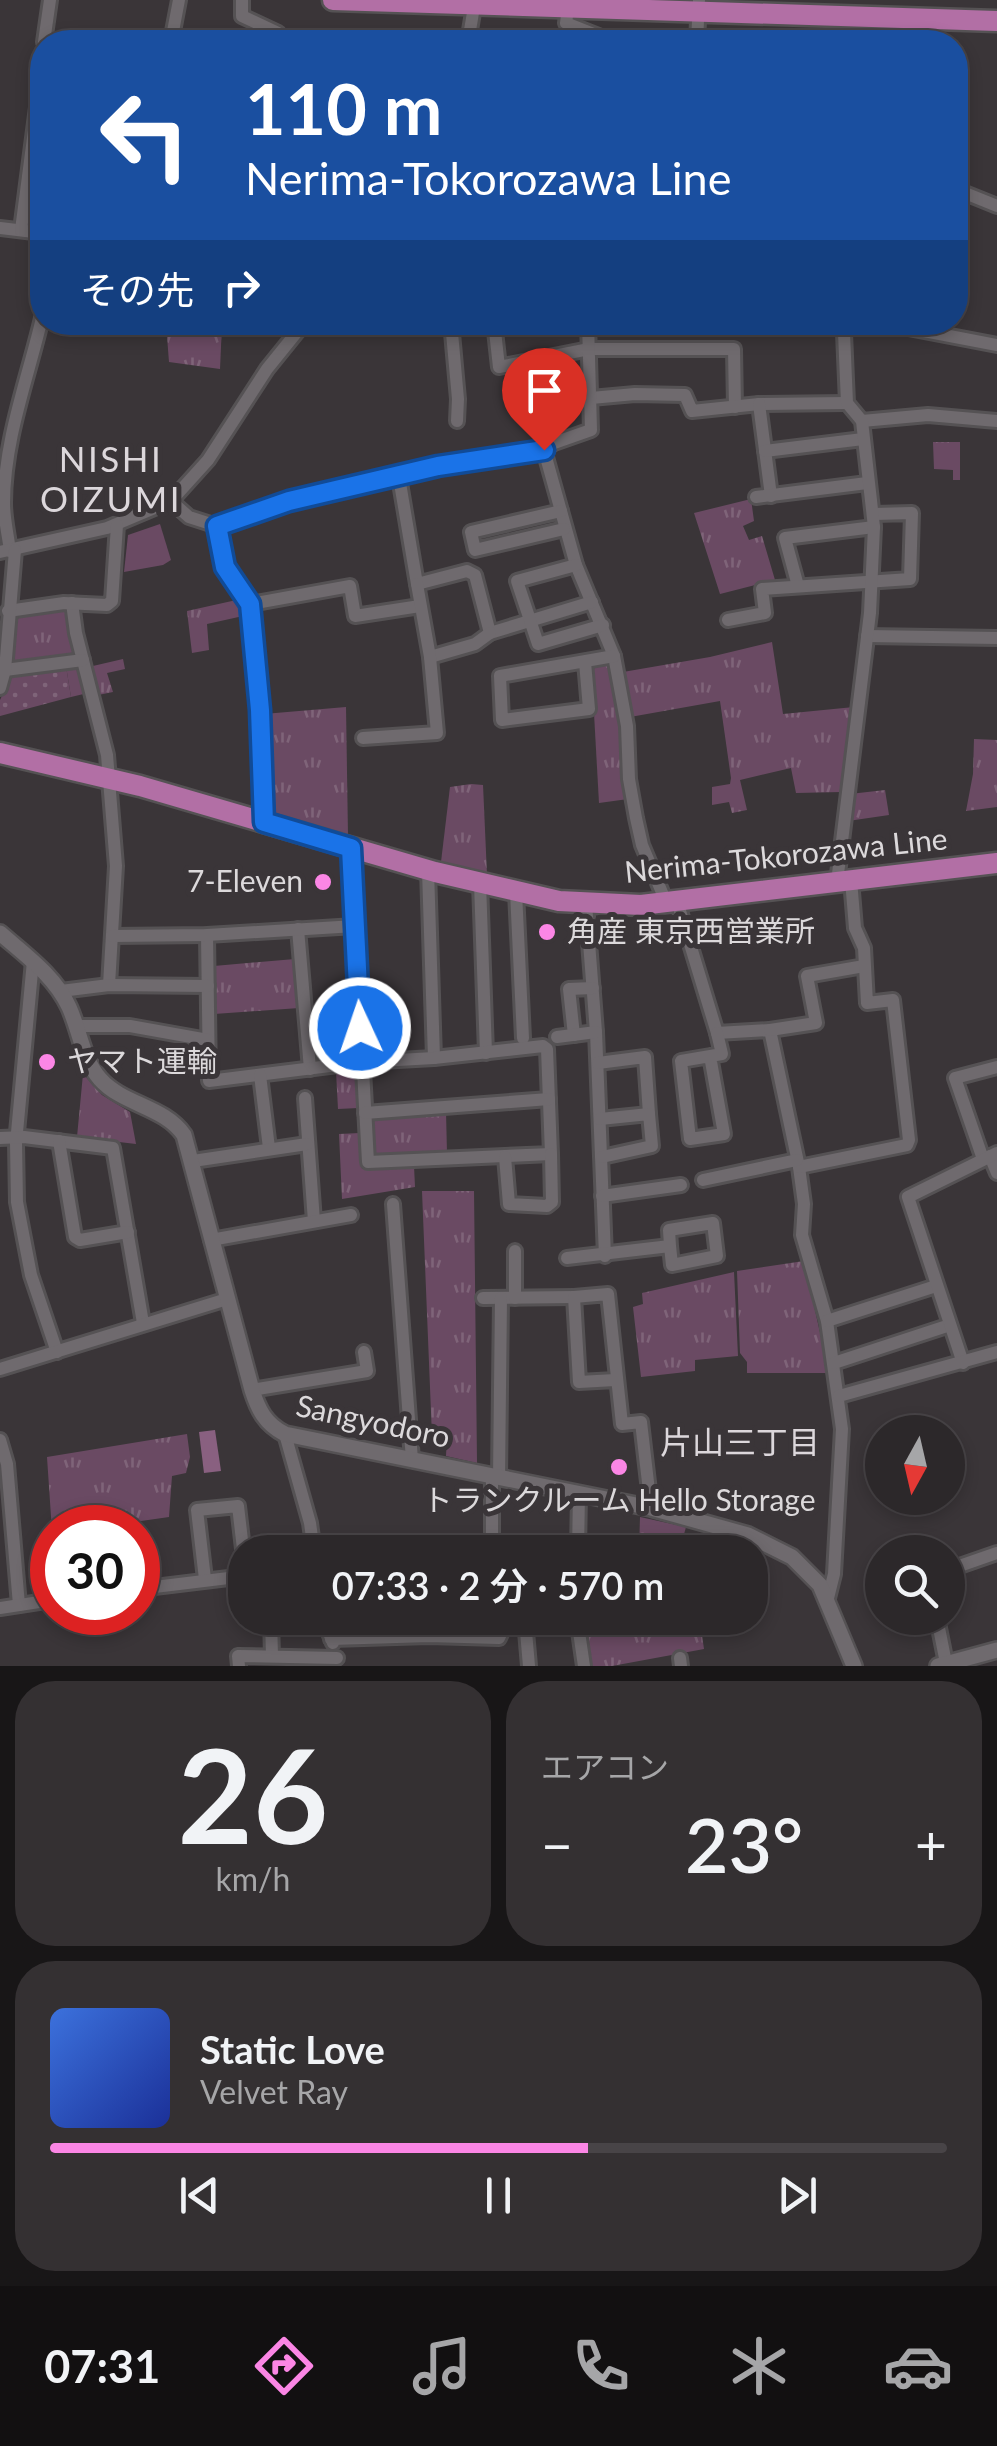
<!DOCTYPE html>
<html lang="ja">
<head>
<meta charset="utf-8">
<style>
	:root { --surface:#2c282a; --page:#343032; --text:#f1f3f6; --muted:#a6a6a8; --line:#484447; --accent:#fb86e5 }
	body { margin:0; font-family:Lato,"Noto Sans JP",sans-serif; background:var(--page); color:var(--text); height:100vh; display:flex; flex-direction:column; font-size:38px; white-space:nowrap }
	* { box-sizing:border-box; margin:0 }
	p { font-size:32px; color:var(--muted) }
	.icon { flex:none; width:55px; height:55px; fill:none; stroke:currentColor; stroke-width:2; stroke-linecap:round; stroke-linejoin:round }
	.map { position:relative; height:1666px; overflow:hidden }
	.panel { display:flex; flex-direction:column; gap:15px; padding:15px; background:#181617; flex:1 }
	.panel>* { flex:none }
	.hud { position:absolute; left:30px; top:30px; width:938px; height:305px; border-radius:40px; box-shadow:0 5px 15px #0003,0 0 0 2px var(--line); background:#1a4fa0; color:#fff; overflow:hidden }
	.needle { width:65px; rotate:188deg }
	.controls { position:absolute; left:865px; top:1415px; display:grid; gap:20px }
	.controls a { display:grid; place-items:center; width:100px; height:100px; border-radius:50%; background:var(--surface); box-shadow:0 5px 15px #0003,0 0 0 2px var(--line); font-size:50px }
	.speed { position:absolute; left:30px; top:1505px; display:flex; gap:20px; font-size:50px; font-weight:700; text-align:center }
	.speed>* { display:grid; place-content:center; width:130px; height:130px; border-radius:50%; background:var(--surface); box-shadow:0 5px 15px #0003,0 0 0 2px var(--line); line-height:1 }
	.speed .limit { border:15px solid #d22; background:#fff; color:#111 }
	.pin { position:absolute; display:grid; place-items:center; width:85px; height:85px; color:#fff; margin:-102px -42px; border-radius:50% 50% 50% 0; rotate:-45deg; box-shadow:0 0 10px #0007 }
	.pin .icon { rotate:45deg }
	.me { position:absolute; width:110px; margin:-55px; rotate:357deg; stroke-linejoin:round; filter:drop-shadow(0 0 8px #0008) }
	.turn { display:flex; align-items:center; gap:35px; height:210px; padding:0 50px; font-size:45px }
	.turn .icon { width:130px; height:130px; stroke-width:2.5 }
	.turn b { display:block; font-size:70px; line-height:85px }
	.then { display:flex; align-items:center; height:95px; padding:0 50px; background:#0003; gap:20px; font-size:38px }
	.big { font-size:75px; font-weight:600; line-height:1.1 }
	.panel .widget { flex:1; display:flex; flex-direction:column; justify-content:center; gap:15px; min-width:0; padding:0 35px; border-radius:40px; background:var(--page) }
	.panel .dial { align-items:center; gap:0 }
	.dial b { font-size:130px; line-height:1 }
	.song { display:flex; align-items:center; gap:30px }
	.cover { width:120px; height:120px; border-radius:15px; background:linear-gradient(135deg,hsl(220 70% 55%),hsl(230 70% 35%)) }
	.played { height:10px; border-radius:5px; background:linear-gradient(90deg,var(--accent) 60%,var(--line) 60%) }
	.keys { display:flex; justify-content:space-around; direction:ltr }
	.heat { display:flex; justify-content:space-between; align-items:center; font-size:55px; direction:ltr }
	.panel .tiles { flex:1; display:grid; gap:15px; grid-template-columns:1fr 1fr }
	.widget:last-child { grid-column:span 2 }
	.trip { position:absolute; left:228px; top:1535px; width:540px; height:100px; border-radius:40px; background:var(--surface); box-shadow:0 5px 15px #0003,0 0 0 2px var(--line); font-weight:600; line-height:100px; text-align:center }
	.tabs { display:flex; height:160px; justify-content:space-around; align-items:center; background:#121011; color:var(--muted) }
	.tabs .icon { width:70px; height:70px }
	.tabs .on { color:var(--accent) }
	.tabs b { font-size:45px; color:var(--text) }
	.map>svg:first-child { display:block }
</style>
</head>
<body>
<div class="map">
<svg width="997" height="1666" viewBox="0 0 997 1666">
	<defs>
		<pattern id="grass-tufts" width="24" height="20" patternUnits="userSpaceOnUse" patternTransform="scale(2.5)"><rect width="24" height="20" fill="#6a4a63"/><path d="M3 7l-1-3M5 7V3M7 7l1-3M15 17l-1-3M17 17v-4M19 17l1-3" fill="none" stroke="#7f6479"/></pattern>
		<pattern id="garden-dots" width="8" height="8" patternUnits="userSpaceOnUse" patternTransform="scale(2.5)"><rect width="8" height="8" fill="#6a4a63"/><path d="M2 2h.1M6 6h.1" fill="none" stroke="#7f6479" stroke-width="1.8" stroke-linecap="round"/></pattern>
	</defs>
	<rect width="100%" height="100%" fill="#3a3538"/>
	<!-- grass -->
	<g fill="url(#grass-tufts)">
		<path d="M166,323h56l-2,46 -51,-7z"/>
		<path d="M933,442h27v38h-7v-10l-19,-1z"/>
		<path d="M751,499l3,22 -11,5 6,14 13,-4 13,44 -55,14 -26,-81z"/>
		<path d="M241,599l5,13 -3,4 -36,8 2,26 -17,3 -5,-42z"/>
		<path d="M65,608l4,3 7,41 -2,4 -60,7 -5,-3 5,-45z"/>
		<path d="M772,642l11,72 71,-7 -13,85 -45,1 -5,-25 -51,12 7,30 -15,3 -3,-11 -17,3v-18l18,-3 1,-6 -11,-77 -90,16 -7,-45 87,-15z"/>
		<path d="M123,659l2,10 -18,4 6,19 -15,3 -2,-4 -25,6 -5,-31 14,3z"/>
		<path d="M606,663l8,7 14,129 -29,4 -7,-126 3,-12z"/>
		<path d="M346,707l2,130 -80,-24 -4,-99z"/>
		<path d="M974,739l23,1v67l-31,4 7,-37z"/>
		<path d="M471,784l12,1 4,90 -46,-13 9,-75z"/>
		<path d="M885,790l4,25 -41,6 2,-27z"/>
		<path d="M295,959l4,49 -85,6v-48z"/>
		<path d="M353,1068l4,3 1,37 -20,1 -2,-38z"/>
		<path d="M83,1074l19,21 28,17 6,32 -59,-7z"/>
		<path d="M446,1112l1,42 -73,4 -5,-37 3,-3z"/>
		<path d="M360,1133l2,36 52,-3 1,21 -73,12 -3,-65z"/>
		<path d="M422,1191h52l3,272 -31,-7 1,-20h-15z"/>
		<path d="M804,1261l25,112h-82v-11l-7,-9 -3,-82z"/>
		<path d="M734,1272l4,84 -43,4v11l-54,6 -8,-70 10,-3 -1,-11z"/>
		<path d="M187,1434l3,23 -4,16 -14,3 -3,41 -70,10 -47,1v3l-5,-74z"/>
		<path d="M640,1517l46,10 -7,25h-40z"/>
		<path d="M700,1622l4,27 -92,17h-23l-8,-42z"/>
	</g>
	<!-- garden -->
	<path fill="url(#garden-dots)" d="M66,666l5,31 -71,19v-16l12,-25z"/>
	<!-- pitch -->
	<path fill="#6a4a63" d="M160,524l11,36 -8,5 -39,7 4,-37z"/>
	<!-- water -->
	<path fill="#896080" d="M215,1430l6,41 -17,2 -5,-41z"/>
	<g fill="none" stroke-linecap="round" stroke-linejoin="round">
		<defs>
			<g id="minor">
				<path d="M242,0v16l36,17 3,9"/>
				<path d="M569,2l-3,21 48,19"/>
				<path d="M44,42l6,-42"/>
				<path d="M171,42l8,-42"/>
				<path d="M468,42l7,-41"/>
				<path d="M676,42l21,-3"/>
				<path d="M697,42l2,-42"/>
				<path d="M955,189l42,17"/>
				<path d="M0,228l42,5"/>
				<path d="M21,230l21,-161"/>
				<path d="M451,322l7,77 -1,22"/>
				<path d="M494,322l5,45 90,-18h145l1,58"/>
				<path d="M877,322l120,23"/>
				<path d="M591,398l44,-4 50,1 7,16 67,-7 88,-1"/>
				<path d="M759,404l12,92"/>
				<path d="M862,421l66,-6 69,6"/>
				<path d="M544,450l32,115 38,91 13,70 2,53 7,39 6,27 24,57"/>
				<path d="M765,451l98,-12"/>
				<path d="M399,477l18,107 50,-13 8,4 15,58 102,-31"/>
				<path d="M756,497l111,-14"/>
				<path d="M171,501l18,16 28,9 72,-25 149,-35 106,-16 10,-7 37,-13 -3,-108"/>
				<path d="M561,511l-90,21 4,18 89,-21"/>
				<path d="M217,526l8,41 25,37 10,106 4,112"/>
				<path d="M10,551c-2,-16 -6,-32 -6,-48 0,-63 24,-125 38,-185"/>
				<path d="M0,552l107,-24 64,-27 37,-41 59,-91 38,-47"/>
				<path d="M576,565l-59,16 21,63 65,-19"/>
				<path d="M798,586l-13,-48 89,-11"/>
				<path d="M72,603l4,30 31,122 9,111 -7,119"/>
				<path d="M250,604l100,-18 5,30 65,-10"/>
				<path d="M8,611l56,-8 43,2 5,-4 5,-76"/>
				<path d="M728,620l37,-7 -3,-24 148,-10 2,-66 -38,1"/>
				<path d="M867,636l130,2"/>
				<path d="M430,657l45,-13 15,-11"/>
				<path d="M585,662l4,47 -87,11 -2,-44 114,-20"/>
				<path d="M5,670l78,-10"/>
				<path d="M0,688l5,-18 10,-120"/>
				<path d="M363,738l74,-5 -7,-76 -13,-73"/>
				<path d="M428,870l6,188"/>
				<path d="M837,882l33,-269 4,-86 -12,-106 -15,-18 -3,-70 -4,-11"/>
				<path d="M480,883l6,170"/>
				<path d="M516,892l7,146"/>
				<path d="M677,901l40,132 53,-3 29,137 5,37 -2,31 25,86 15,108 -8,145 -7,28"/>
				<path d="M586,904l10,128 9,224"/>
				<path d="M298,929l12,140"/>
				<path d="M207,935l2,146 153,-19 72,-4 109,-12 4,3 4,105 -183,8 -17,-314"/>
				<path d="M112,936l95,-1 148,-9"/>
				<path d="M33,961l-17,182 1,59 14,73 26,77"/>
				<path d="M61,991l48,-6 99,1"/>
				<path d="M76,1026h54l78,14"/>
				<path d="M770,1030l46,-7 -9,-47 57,-10"/>
				<path d="M574,1035l-5,-46 24,-1"/>
				<path d="M557,1037l39,-5"/>
				<path d="M710,1056l14,78 -34,5 -9,-78 41,-7 -5,-21"/>
				<path d="M598,1063l47,-6 4,57"/>
				<path d="M260,1075l9,73"/>
				<path d="M305,1098l9,123"/>
				<path d="M365,1113l184,-14"/>
				<path d="M600,1119l49,-5 3,32 -50,11"/>
				<path d="M0,1138l24,-1 89,11 30,175"/>
				<path d="M59,1141l16,96 5,3 48,-8"/>
				<path d="M990,1156l7,17"/>
				<path d="M505,1157l4,47 38,2 5,-4 -1,-48"/>
				<path d="M983,1159l-28,-81 42,-11"/>
				<path d="M193,1161l114,-17"/>
				<path d="M799,1167l108,-22 2,-5 -16,-140 -26,3 -3,-55 -9,-20 -4,-48"/>
				<path d="M703,1180l94,-20"/>
				<path d="M602,1196l79,-11"/>
				<path d="M393,1204l19,256"/>
				<path d="M211,1240l140,-25"/>
				<path d="M567,1258l103,-12 2,19 45,-9 -4,-33 -44,7 1,16"/>
				<path d="M483,1298l91,-1"/>
				<path d="M515,1298v-47"/>
				<path d="M827,1321l109,-35"/>
				<path d="M834,1363l116,-38"/>
				<path d="M963,1363l-55,-166 89,-44"/>
				<path d="M0,1369l227,-70"/>
				<path d="M615,1380l-36,2 -5,-85 34,-3 14,130 19,-2 10,86"/>
				<path d="M252,1390l115,-19 -3,-19"/>
				<path d="M839,1396l158,-44"/>
				<path d="M285,1434l25,89 4,29"/>
				<path d="M0,1440l7,24 12,141"/>
				<path d="M499,1478l2,-180"/>
				<path d="M492,1552v-76"/>
				<path d="M578,1552l1,-59"/>
				<path d="M948,1570l49,-17"/>
				<path d="M205,1579l-8,-69 41,-4 7,60"/>
				<path d="M138,1589l107,-13"/>
				<path d="M0,1608l52,-8"/>
				<path d="M271,1618l1,38"/>
				<path d="M323,1618l10,25"/>
				<path d="M577,1618l7,48"/>
				<path d="M937,1618l9,45"/>
				<path d="M525,1620l4,46"/>
				<path d="M331,1639l98,-3 70,2 8,-17 70,-2"/>
				<path d="M680,1658l1,8"/>
				<path d="M239,1666l-1,-10 99,2"/>
			</g>
			<g id="tertiary">
				<path d="M0,933c25,22 55,43 69,74 11,24 13,51 31,72 23,26 64,27 84,56l68,255c6,19 13,34 33,44l366,74 97,27 44,22 28,28 34,81"/>
				<path d="M938,1666l59,-16"/>
			</g>
			<g id="primary">
				<path d="M333,0l664,21"/>
				<path d="M0,753l140,33 295,86 124,29 82,4 356,-42"/>
			</g>
		</defs>
		<!-- minor casing -->
		<use href="#minor" stroke="#555254" stroke-width="18"/>
		<!-- tertiary casing -->
		<use href="#tertiary" stroke="#555254" stroke-width="20"/>
		<!-- primary casing -->
		<use href="#primary" stroke="#555254" stroke-width="25"/>
		<!-- minor -->
		<use href="#minor" stroke="#6f6a6e" stroke-width="12"/>
		<!-- tertiary -->
		<use href="#tertiary" stroke="#6f6a6e" stroke-width="15"/>
		<!-- primary -->
		<use href="#primary" stroke="#b26fa5" stroke-width="20"/>
	</g>
	<g fill="none" stroke-linecap="round" stroke-linejoin="round">
		<defs>
			<path id="route" d="M360,1028l-9,-180 -87,-26 -4,-112 -10,-106 -25,-37 -8,-41 72,-25 149,-35 106,-16"/>
		</defs>
		<!-- route casing -->
		<use href="#route" stroke="#114b97" stroke-width="25"/>
		<!-- route -->
		<use href="#route" stroke="#1a73e8" stroke-width="18"/>
	</g>
	<!-- markers -->
	<g fill="#fb86e5" stroke="#3a3538" stroke-width="4">
		<circle cx="323" cy="882" r="10"/>
		<circle cx="547" cy="932" r="10"/>
		<circle cx="47" cy="1062" r="10"/>
		<circle cx="619" cy="1467" r="10"/>
	</g>
	<g text-anchor="middle" stroke-width="10" stroke-linejoin="round" paint-order="stroke">
		<!-- street labels -->
		<g font-size="30" fill="#dcd9db" stroke="#3a3538">
			<text transform="translate(786 856) rotate(-6)" y="10">Nerima-Tokorozawa Line</text>
			<text transform="translate(373 1422) rotate(12)" y="10">Sangyodoro</text>
		</g>
		<!-- poi labels -->
		<g font-size="30" fill="#dcd9db" stroke="#3a3538" text-anchor="start">
			<text x="303" y="892" text-anchor="end">7-Eleven</text>
			<text x="567" y="942">角産 東京西営業所</text>
			<text x="67" y="1072">ヤマト運輸</text>
			<text x="619" y="1511" text-anchor="middle">トランクルーム Hello Storage</text>
		</g>
		<!-- neighbourhood labels -->
		<g font-size="32" fill="#dcd7db" stroke="#3a3538">
			<text x="740" y="1454">片山三丁目</text>
		</g>
		<!-- quarter labels -->
		<g font-size="35" letter-spacing="2.5" fill="#dcd7db" stroke="#3a3538">
			<text x="111" y="472">NISHI<tspan x="111" dy="40">OIZUMI</tspan></text>
		</g>
	</g>
</svg>
<div class="controls">
<a><svg class="needle" viewBox="-14 -14 28 28"><path d="M0-13l5 13h-10z" fill="#e53935"/><path d="M0 13l5-13h-10z" fill="#a6a6a8"/></svg></a>
<a><svg class="icon" aria-label="search" viewBox="0 0 24 24"><circle cx="10" cy="10" r="6"/><path d="M15 15l6 6"/></svg></a>
</div>
<div class="speed"><div class="limit">30</div></div>
<div class="pin" style="left:544px;top:450px;background:#d93025"><svg class="icon" aria-label="arrive" viewBox="0 0 24 24"><path d="M6 21V4h12l-3 4 3 4H6"/></svg></div>
<svg class="me" style="left:360px;top:1028px" viewBox="-20 -20 40 40"><circle r="17" fill="#1a73e8" stroke="#fff" stroke-width="3"/><path d="M0-11L8 9 0 5-8 9z" fill="#fff"/></svg>
<div class="trip">07:33 · 2 分 · 570 m</div>
<div class="hud">
<div class="turn"><svg class="icon" aria-label="left" viewBox="0 0 24 24"><path d="M17 20v-9H6M10 6l-5 5 5 5"/></svg><div><b>110 m</b>Nerima-Tokorozawa Line</div></div>
<div class="then">その先<svg class="icon" aria-label="right" viewBox="0 0 24 24"><path d="M7 20v-9h11M14 6l5 5-5 5"/></svg></div>
</div>
</div>
<section class="panel">
<div class="tiles">
<div class="widget dial"><b>26</b><p>km/h</p></div>
<div class="widget"><p>エアコン</p>
<div class="heat"><a>−</a><b class="big">23°</b><a>+</a></div>
</div>
<div class="widget">
<div class="song"><i class="cover"></i><div><b>Static Love</b><p>Velvet Ray</p></div></div>
<div class="played"></div>
<div class="keys"><svg class="icon" aria-label="previous" viewBox="0 0 24 24"><path d="M18 5L8 12l10 7zM5 5v14"/></svg><svg class="icon" aria-label="pause" viewBox="0 0 24 24"><path d="M8 5v14M16 5v14"/></svg><svg class="icon" aria-label="next" viewBox="0 0 24 24"><path d="M6 5l10 7-10 7zM19 5v14"/></svg></div>
</div>
</div>
</section>
<nav class="tabs">
<b>07:31</b>
<svg class="icon on" aria-label="directions" viewBox="0 0 24 24"><path d="M12 3l9 9-9 9-9-9zM9 14v-3h6M13 9l2 2-2 2"/></svg>
<svg class="icon" aria-label="music" viewBox="0 0 24 24"><path d="M9 18V5l10-2v13"/><circle cx="6" cy="18" r="3"/><circle cx="16" cy="16" r="3"/></svg>
<svg class="icon" aria-label="phone" viewBox="0 0 24 24"><path d="M5 4h4l2 5-3 2q2 4 5 5l2-3 5 2v4C11 20 4 13 5 4z"/></svg>
<svg class="icon" aria-label="climate" viewBox="0 0 24 24"><path d="M12 3v18M4 7l16 10M4 17L20 7"/></svg>
<svg class="icon" aria-label="car" viewBox="0 0 24 24"><path d="M5 17H2v-5l4-1 3-4h7l3 4 3 1v5h-3M9 17h6M6 11h13"/><circle cx="7" cy="17" r="2"/><circle cx="17" cy="17" r="2"/></svg>
</nav>
</body>
</html>
